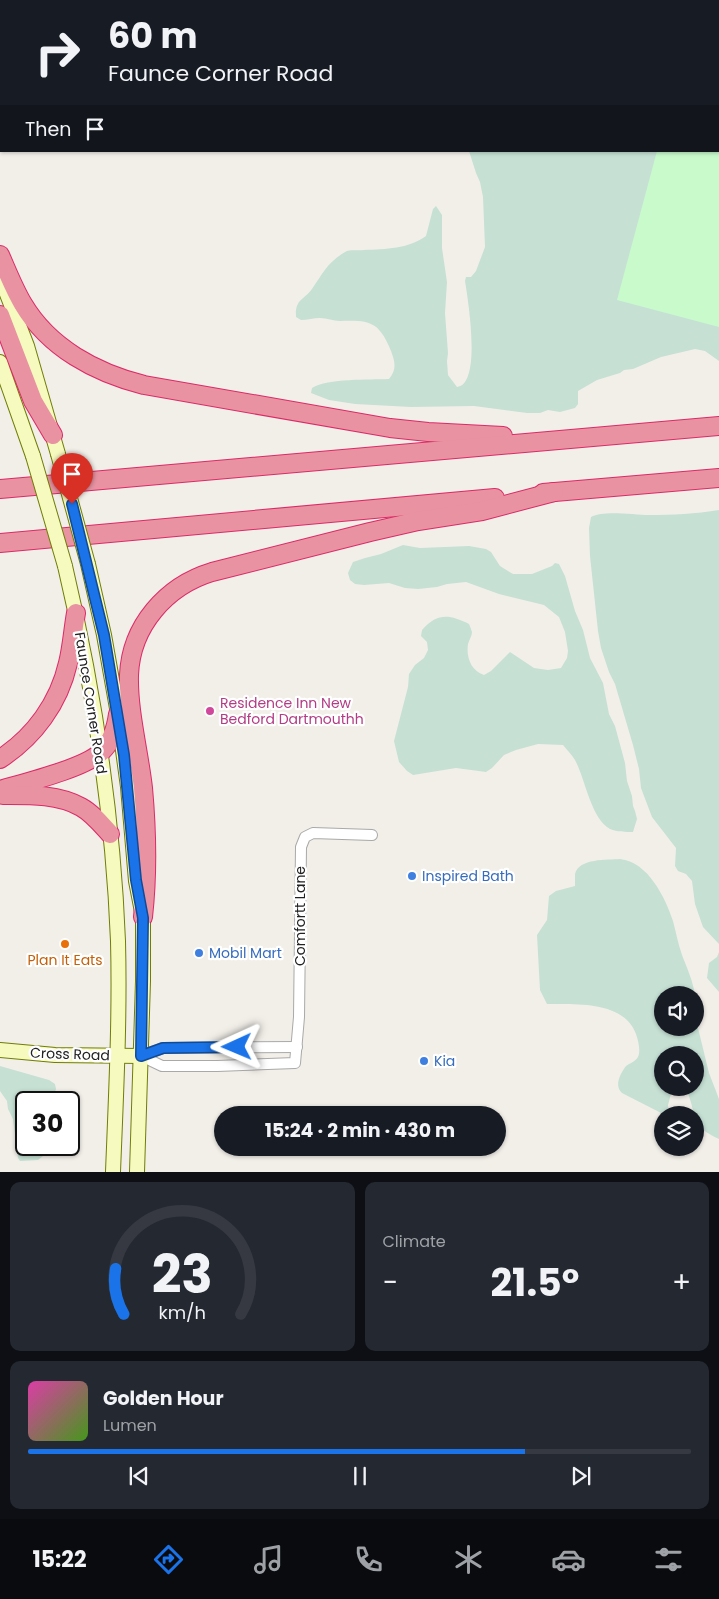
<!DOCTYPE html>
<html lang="en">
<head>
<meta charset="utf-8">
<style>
	:root { --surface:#171b24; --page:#242831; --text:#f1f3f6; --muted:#9ea1a6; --line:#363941; --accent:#1a73e8 }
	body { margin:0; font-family:Poppins,sans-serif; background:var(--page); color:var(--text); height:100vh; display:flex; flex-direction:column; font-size:19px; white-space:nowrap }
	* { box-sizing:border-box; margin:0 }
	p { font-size:16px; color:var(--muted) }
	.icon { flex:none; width:28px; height:28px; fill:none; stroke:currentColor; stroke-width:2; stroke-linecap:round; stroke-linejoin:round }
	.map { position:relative; height:1172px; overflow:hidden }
	.side { display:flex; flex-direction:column; gap:10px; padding:10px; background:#0d0f14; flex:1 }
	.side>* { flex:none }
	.hud { position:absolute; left:0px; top:0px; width:720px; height:152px; box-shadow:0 1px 4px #0004; background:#171b24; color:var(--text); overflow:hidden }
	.controls { position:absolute; left:654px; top:986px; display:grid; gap:10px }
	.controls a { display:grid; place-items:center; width:50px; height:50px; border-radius:50%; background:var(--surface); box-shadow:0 1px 4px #0004; font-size:25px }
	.speed { position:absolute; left:15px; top:1091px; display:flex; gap:10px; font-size:25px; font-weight:700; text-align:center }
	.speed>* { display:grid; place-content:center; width:65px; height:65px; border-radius:50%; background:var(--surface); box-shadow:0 1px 4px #0004; line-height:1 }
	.speed .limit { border:2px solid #111; border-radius:8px; background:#fff; color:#111 }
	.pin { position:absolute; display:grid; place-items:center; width:42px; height:42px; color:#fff; margin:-51px -21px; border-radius:50% 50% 50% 0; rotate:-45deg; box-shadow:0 0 5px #0007 }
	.pin .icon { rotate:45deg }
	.me { position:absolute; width:55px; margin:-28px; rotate:269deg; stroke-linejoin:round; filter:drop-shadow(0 0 4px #0008) }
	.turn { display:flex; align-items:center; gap:18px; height:105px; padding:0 25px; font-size:22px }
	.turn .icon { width:65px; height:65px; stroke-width:2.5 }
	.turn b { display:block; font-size:35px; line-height:42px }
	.then { display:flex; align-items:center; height:48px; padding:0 25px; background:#0003; gap:10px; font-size:19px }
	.big { font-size:38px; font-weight:700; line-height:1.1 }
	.side .card { flex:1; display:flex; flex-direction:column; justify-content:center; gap:8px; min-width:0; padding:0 18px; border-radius:10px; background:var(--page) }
	.side .dial { align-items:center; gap:0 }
	.dial svg { height:130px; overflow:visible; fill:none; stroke:var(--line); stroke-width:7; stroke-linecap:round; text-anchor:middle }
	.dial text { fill:var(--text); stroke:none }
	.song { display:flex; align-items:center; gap:15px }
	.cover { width:60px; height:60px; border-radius:8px; background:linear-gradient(135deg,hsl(320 70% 55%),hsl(100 70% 35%)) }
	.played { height:5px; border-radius:2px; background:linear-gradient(90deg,var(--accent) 75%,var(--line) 75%) }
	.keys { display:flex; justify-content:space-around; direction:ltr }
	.heat { display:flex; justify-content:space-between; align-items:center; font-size:28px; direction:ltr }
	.side .tiles { flex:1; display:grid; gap:10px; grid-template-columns:1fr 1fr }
	.card:last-child { grid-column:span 2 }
	.trip { position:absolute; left:214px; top:1106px; width:292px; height:50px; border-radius:25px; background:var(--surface); box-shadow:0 1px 4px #0004; font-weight:700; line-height:50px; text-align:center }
	.menu { display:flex; height:80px; justify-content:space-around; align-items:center; background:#090b0e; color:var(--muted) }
	.menu .icon { width:35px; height:35px }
	.menu .current { color:var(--accent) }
	.menu b { font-size:22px; color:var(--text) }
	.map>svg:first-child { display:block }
</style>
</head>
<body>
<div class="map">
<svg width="719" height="1172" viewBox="0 0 719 1172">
	<rect width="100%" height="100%" fill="#f2efe9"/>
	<!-- wetland -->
	<g fill="#c6e0d4" fill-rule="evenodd">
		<path d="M408,0h192l1,1h-192z"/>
		<path d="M719,1v360l-14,-10 -10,-2 -34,8 -28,12 -9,1 -4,3 -23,7 -19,11v13l-3,4 -15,4 -12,-2 -8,3h-13l-53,-7 -63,1 -56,-3 -26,-4 -18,-7 1,-5c16,-10 57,-8 77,-9 8,-10 6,-17 2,-28 -12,-30 -22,-31 -51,-30 -7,0 -13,-3 -20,-3 -6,0 -13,2 -19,2l-5,-3c-1,-18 7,-16 16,-28 11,-16 15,-26 33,-37 5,-3 13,-1 19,-2 22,-1 44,-1 62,-14l7,-27 3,-3 6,9v33l5,34 -2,31 3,40 -1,8 1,14 9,12c25,-3 11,-87 8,-106l1,-4h5l5,-6 9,-24 -2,-50 -3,-15 -4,-9 -7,-22h250z"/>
		<path d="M719,510v434l-16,-17 -8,-23 -3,-23 -6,-7 -8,-3 -3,-5 1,-18 -24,-31 -11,-29 -2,-19 -6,-24 -18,-61 -6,-12 -8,-24 -3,-17 -8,-75 -1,-28 2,-11c13,-7 42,-2 58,-2 23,0 47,-1 70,-5z"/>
		<path d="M403,545l17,3 49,-2 17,3 5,3 9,14 13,8h19l20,-8 3,-3 4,1 6,12 10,35 8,19 7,28 13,25 6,31 6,12 10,37 2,18 5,15 1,10 2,5 2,8 -4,13c-7,0 -16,0 -23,-3 -19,-10 -25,-51 -35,-69 -3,-5 -8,-10 -12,-15l-25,-1 -22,6 -12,5 -12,13 -6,4 -30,-4 -43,7 -6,-4 -8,-9 -5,-21 14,-54 1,-13 6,-9 9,-7 4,-8 -1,-8 -6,-6 1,-6c15,-17 27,-16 47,-6 1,2 2,5 3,8 0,4 -3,8 -4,12 -2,13 3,27 16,31l7,-4 19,-19 24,16 14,2 13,-2 6,-10 1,-7 -3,-19 -6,-15 -15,-12 -45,-11 -33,-12 -19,2 -10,3 -19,2 -13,-1 -16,-5 -25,2 -9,-1 -5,-4 -2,-7 5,-11 12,-4 16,-4z"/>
		<path d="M620,859c28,3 45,38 53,62 3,11 5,23 9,34 5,13 11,26 13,40h-33v33h33v-31l3,31 11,45 10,26v40c-30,-14 -21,-21 -32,-48l-16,3 -3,11 1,9 -4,1 -43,-22c-8,-7 -2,-19 4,-27 4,-3 9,-4 12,-9 3,-6 0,-17 -2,-23 -12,-33 -60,-30 -89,-30l-7,-14 -3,-55 10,-15 2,-24 7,-5 19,-5c0,-4 0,-9 0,-12 4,-16 32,-14 45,-15zM662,1055h33v33h-33z"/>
		<path d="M719,952v40l-12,-14 2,-15 8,-6z"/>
		<path d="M0,1066l49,14 6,4 1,5 -4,13h-26v43h18l-1,11 -5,4 -18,1 -2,-3 -5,-39 -5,-10 -1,-8 -7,-10z"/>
	</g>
	<!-- park -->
	<path fill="#c8facc" d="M611,0h108v327l-102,-27 40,-149h62v-150z"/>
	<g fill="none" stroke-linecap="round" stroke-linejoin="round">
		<defs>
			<g id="street">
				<path d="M141,1056l21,10h55l78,-3 4,-46 2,-170 4,-10 8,-4 59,2"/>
				<path d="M141,1056l22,-8 134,-1"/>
			</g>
			<g id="secondary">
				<path d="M0,276l27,70 31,108"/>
				<path d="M0,362l33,94"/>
				<path d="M88,564l16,71 14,79 10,73 8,94 7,36v64l-6,191"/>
				<path d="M65,566c29,123 48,249 53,375 2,77 -2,154 -5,231"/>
				<path d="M0,1050l55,5 86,1"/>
			</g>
			<g id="highway">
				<path d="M0,255c7,16 14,34 23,49 26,44 73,69 121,81l246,43 38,4 75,4"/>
				<path d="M0,315l33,86 20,34"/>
				<path d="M0,489l719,-63"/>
				<path d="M543,493l176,-15"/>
				<path d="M0,543l495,-45"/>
				<path d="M0,759c34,-22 59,-56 68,-96 4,-16 5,-33 8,-50"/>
				<path d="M0,790c24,-7 85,-22 101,-38 11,-10 15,-23 17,-38"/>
				<path d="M3,795c25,0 55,-1 78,12 11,6 20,17 29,27"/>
				<path d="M143,917c5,-44 4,-85 0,-129 -4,-36 -15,-77 -14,-113 2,-49 37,-89 83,-103l158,-40 48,-11 64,-10 72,-19"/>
			</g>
		</defs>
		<!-- street casing -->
		<use href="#street" stroke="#a9a9a9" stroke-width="12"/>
		<!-- secondary casing -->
		<use href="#secondary" stroke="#707d05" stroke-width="16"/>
		<!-- highway casing -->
		<use href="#highway" stroke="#dc2a67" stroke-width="20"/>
		<!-- street -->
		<use href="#street" stroke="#fff" stroke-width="10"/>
		<!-- secondary -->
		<use href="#secondary" stroke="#f7fabf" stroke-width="14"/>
		<!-- highway -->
		<use href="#highway" stroke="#e892a2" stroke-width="18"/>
		<defs>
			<g id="secondary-bridge">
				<path d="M58,454l30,110"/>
				<path d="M33,456l32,110"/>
			</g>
		</defs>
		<!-- secondary-bridge casing -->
		<use href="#secondary-bridge" stroke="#707d05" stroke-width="16" stroke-linecap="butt"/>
		<!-- secondary-bridge -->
		<use href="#secondary-bridge" stroke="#f7fabf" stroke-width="14"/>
	</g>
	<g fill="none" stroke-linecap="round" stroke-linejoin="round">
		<defs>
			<path id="route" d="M72,504l32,131 20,120 12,125 7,38 -2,138 22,-8 74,-1"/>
		</defs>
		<!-- route casing -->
		<use href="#route" stroke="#114b97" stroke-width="12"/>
		<!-- route -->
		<use href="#route" stroke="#1a73e8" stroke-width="9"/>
	</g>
	<!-- markers -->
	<circle fill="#d1479c" stroke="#fff" stroke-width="2" cx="210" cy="711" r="5"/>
	<g fill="#3f7fe0" stroke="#fff" stroke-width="2">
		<circle cx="412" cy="876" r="5"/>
		<circle cx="199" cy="953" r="5"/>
		<circle cx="424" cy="1061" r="5"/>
	</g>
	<circle fill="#e8710a" stroke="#fff" stroke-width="2" cx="65" cy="944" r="5"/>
	<g text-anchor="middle" stroke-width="4.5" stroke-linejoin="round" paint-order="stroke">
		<!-- street labels -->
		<g font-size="14" fill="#222" stroke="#fff">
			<text transform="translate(91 703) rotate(81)" y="5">Faunce Corner Road</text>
			<text transform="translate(300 916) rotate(-90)" y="5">Comfortt Lane</text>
			<text transform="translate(70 1054) rotate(2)" y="5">Cross Road</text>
		</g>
		<!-- hotel labels -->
		<g font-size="14" fill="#b23c85" stroke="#fff" text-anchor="start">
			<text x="220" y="708">Residence Inn New<tspan x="220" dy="16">Bedford Dartmouthh</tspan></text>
		</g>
		<!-- shop labels -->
		<g font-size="14" fill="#366cbe" stroke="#fff" text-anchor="start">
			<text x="422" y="881">Inspired Bath</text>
			<text x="209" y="958">Mobil Mart</text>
			<text x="434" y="1066">Kia</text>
		</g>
		<!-- food labels -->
		<g font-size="14" fill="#c56008" stroke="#fff">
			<text x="65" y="965">Plan It Eats</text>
		</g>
	</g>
</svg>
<div class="controls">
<a><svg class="icon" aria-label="sound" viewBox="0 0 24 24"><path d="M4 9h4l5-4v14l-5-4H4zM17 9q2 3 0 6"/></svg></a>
<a><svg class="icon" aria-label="search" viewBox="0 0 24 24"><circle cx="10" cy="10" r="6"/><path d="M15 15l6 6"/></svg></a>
<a><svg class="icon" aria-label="layers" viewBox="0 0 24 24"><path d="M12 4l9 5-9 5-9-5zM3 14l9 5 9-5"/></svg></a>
</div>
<div class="speed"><div class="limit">30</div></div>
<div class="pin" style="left:72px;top:504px;background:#d93025"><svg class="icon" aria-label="arrive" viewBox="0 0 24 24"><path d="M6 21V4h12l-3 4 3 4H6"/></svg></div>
<svg class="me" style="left:237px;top:1047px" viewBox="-20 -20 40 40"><path d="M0-17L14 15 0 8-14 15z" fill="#1a73e8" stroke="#fff" stroke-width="4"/></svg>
<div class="trip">15:24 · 2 min · 430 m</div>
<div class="hud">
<div class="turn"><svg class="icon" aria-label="right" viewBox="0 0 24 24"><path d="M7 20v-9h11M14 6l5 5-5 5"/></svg><div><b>60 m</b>Faunce Corner Road</div></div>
<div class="then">Then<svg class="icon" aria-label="arrive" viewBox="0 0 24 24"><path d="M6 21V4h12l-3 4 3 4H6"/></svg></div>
</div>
</div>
<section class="side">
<div class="tiles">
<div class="card dial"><svg viewBox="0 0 100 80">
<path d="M14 69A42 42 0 1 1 86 69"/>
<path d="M14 69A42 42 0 0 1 9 41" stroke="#1a73e8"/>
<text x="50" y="56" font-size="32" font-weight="700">23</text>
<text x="50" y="72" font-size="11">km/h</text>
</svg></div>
<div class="card"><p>Climate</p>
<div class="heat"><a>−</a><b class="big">21.5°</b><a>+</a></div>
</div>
<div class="card">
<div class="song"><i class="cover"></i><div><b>Golden Hour</b><p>Lumen</p></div></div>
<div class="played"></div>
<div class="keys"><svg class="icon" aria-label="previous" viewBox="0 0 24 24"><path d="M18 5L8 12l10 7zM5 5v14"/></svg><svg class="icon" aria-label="pause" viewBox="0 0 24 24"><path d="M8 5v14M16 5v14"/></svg><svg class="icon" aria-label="next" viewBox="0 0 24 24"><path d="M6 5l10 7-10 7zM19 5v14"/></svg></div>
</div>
</div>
</section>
<nav class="menu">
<b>15:22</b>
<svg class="icon current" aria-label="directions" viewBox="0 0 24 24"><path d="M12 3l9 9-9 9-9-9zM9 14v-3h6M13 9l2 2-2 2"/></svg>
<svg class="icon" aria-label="music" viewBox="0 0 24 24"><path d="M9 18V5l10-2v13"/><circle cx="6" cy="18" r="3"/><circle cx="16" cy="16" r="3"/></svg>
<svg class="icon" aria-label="phone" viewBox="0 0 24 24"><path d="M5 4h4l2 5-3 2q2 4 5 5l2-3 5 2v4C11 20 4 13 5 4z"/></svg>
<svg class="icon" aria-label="climate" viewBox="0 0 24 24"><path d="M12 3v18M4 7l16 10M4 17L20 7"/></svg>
<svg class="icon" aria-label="car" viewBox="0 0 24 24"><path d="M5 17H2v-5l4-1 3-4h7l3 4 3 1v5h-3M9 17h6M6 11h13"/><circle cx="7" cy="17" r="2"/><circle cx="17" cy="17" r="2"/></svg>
<svg class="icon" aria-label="filters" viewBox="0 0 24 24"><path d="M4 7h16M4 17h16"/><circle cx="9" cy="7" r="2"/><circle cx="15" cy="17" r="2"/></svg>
</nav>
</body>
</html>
